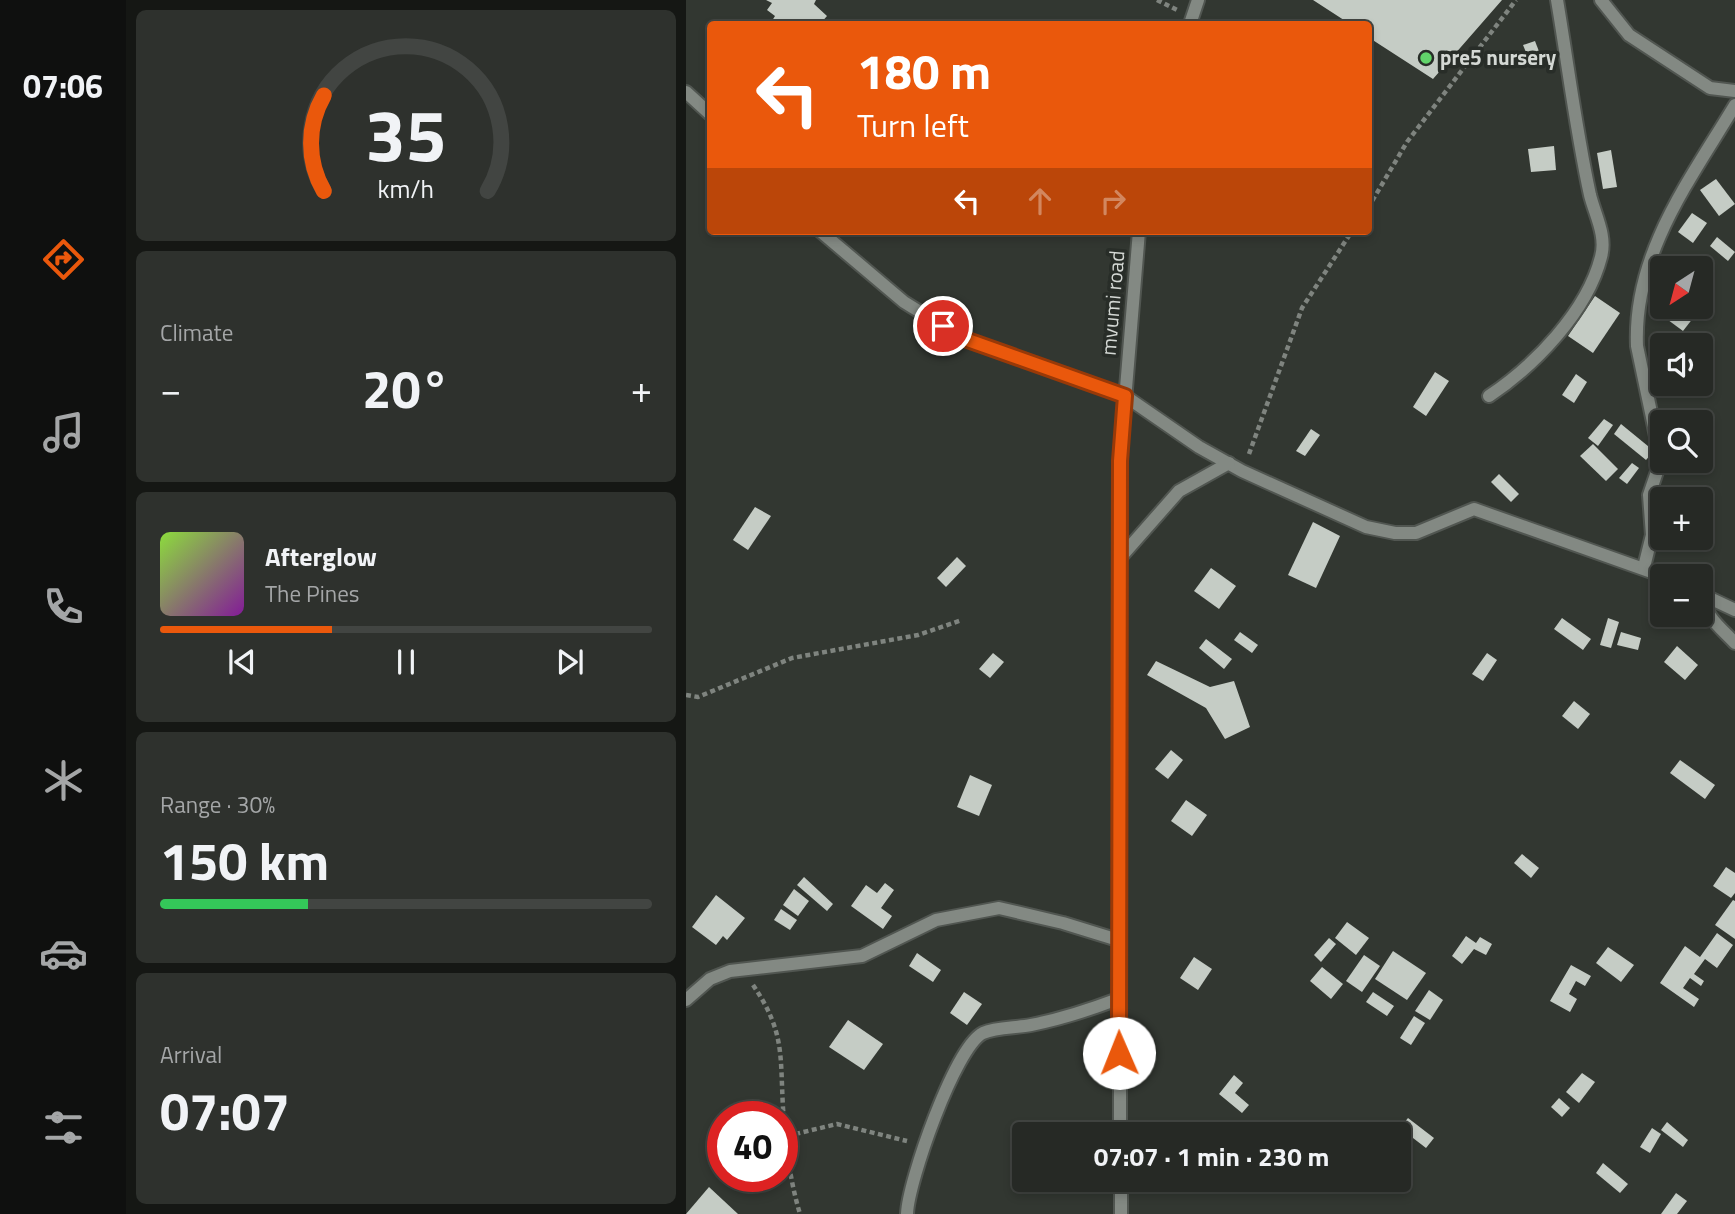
<!DOCTYPE html>
<html lang="en">
<head>
<meta charset="utf-8">
<style>
	:root { --surface:#262925; --page:#2e312d; --text:#f1f3f6; --muted:#a4a6a7; --line:#424542; --accent:#ea580c }
	body { margin:0; font-family:"Titillium Web",sans-serif; background:var(--page); color:var(--text); height:100vh; display:flex; flex-direction:column; font-size:26px; white-space:nowrap }
	* { box-sizing:border-box; margin:0 }
	p { font-size:23px; color:var(--muted) }
	.icon { flex:none; width:38px; height:38px; fill:none; stroke:currentColor; stroke-width:2; stroke-linecap:round; stroke-linejoin:round }
	.map { position:relative; flex:1; overflow:hidden }
	.panel { display:flex; flex-direction:column; gap:10px; padding:10px; background:#151714; width:560px }
	.panel>* { flex:none }
	.banner { position:absolute; left:21px; top:21px; width:665px; height:214px; border-radius:7px; box-shadow:0 4px 10px #0003,0 0 0 2px var(--line); background:#ea580c; color:#fff; overflow:hidden }
	.needle { width:46px; rotate:216deg }
	.controls { position:absolute; left:964px; top:256px; display:grid; gap:14px }
	.controls a { display:grid; place-items:center; width:63px; height:63px; border-radius:7px; background:var(--surface); box-shadow:0 4px 10px #0003,0 0 0 2px var(--line); font-size:35px }
	.speed { position:absolute; left:21px; top:1101px; display:flex; gap:14px; font-size:35px; font-weight:700; text-align:center }
	.speed>* { display:grid; place-content:center; width:91px; height:91px; border-radius:50%; background:var(--surface); box-shadow:0 4px 10px #0003,0 0 0 2px var(--line); line-height:1 }
	.speed .limit { border:10px solid #d22; background:#fff; color:#111 }
	.pin { position:absolute; display:grid; place-items:center; width:60px; height:60px; color:#fff; margin:-30px; border:4px solid #fff; border-radius:50%; box-shadow:0 2px 7px #0007 }
	.me { position:absolute; width:77px; margin:-38px; rotate:359deg; stroke-linejoin:round; filter:drop-shadow(0 0 5px #0008) }
	.turn { display:flex; align-items:center; gap:24px; height:147px; padding:0 35px; font-size:32px }
	.turn .icon { width:91px; height:91px; stroke-width:2.5 }
	.turn b { display:block; font-size:49px; line-height:60px }
	.lanes { display:flex; align-items:center; height:66px; padding:0 35px; background:#0003; justify-content:center; gap:35px; direction:ltr }
	.lanes .off { opacity:.35 }
	.big { font-size:52px; font-weight:700; line-height:1.1 }
	.panel .card { flex:1; display:flex; flex-direction:column; justify-content:center; gap:10px; min-width:0; padding:0 24px; border-radius:10px; background:var(--page) }
	.panel .dial { align-items:center; gap:0 }
	.dial svg { height:182px; overflow:visible; fill:none; stroke:var(--line); stroke-width:7; stroke-linecap:round; text-anchor:middle }
	.dial text { fill:var(--text); stroke:none }
	.song { display:flex; align-items:center; gap:21px }
	.cover { width:84px; height:84px; border-radius:10px; background:linear-gradient(135deg,hsl(90 70% 55%),hsl(290 70% 35%)) }
	.played { height:7px; border-radius:4px; background:linear-gradient(90deg,var(--accent) 35%,var(--line) 35%) }
	.keys { display:flex; justify-content:space-around; direction:ltr }
	.heat { display:flex; justify-content:space-between; align-items:center; font-size:38px; direction:ltr }
	.charge { height:10px; border-radius:5px; background:linear-gradient(90deg,#34c759 30%,var(--line) 0) }
	.trip { position:absolute; left:326px; top:1122px; width:399px; height:70px; border-radius:7px; background:var(--surface); box-shadow:0 4px 10px #0003,0 0 0 2px var(--line); font-weight:700; line-height:70px; text-align:center }
	main { display:flex; flex:1; min-height:0 }
	.tab-bar { display:flex; flex-direction:column; width:126px; justify-content:space-around; align-items:center; background:#0f100f; color:var(--muted) }
	.tab-bar .icon { width:49px; height:49px }
	.tab-bar .active { color:var(--accent) }
	.tab-bar b { font-size:32px; color:var(--text) }
	.map>svg:first-child { display:block }
</style>
</head>
<body>
<main>
<nav class="tab-bar">
<b>07:06</b>
<svg class="icon active" aria-label="directions" viewBox="0 0 24 24"><path d="M12 3l9 9-9 9-9-9zM9 14v-3h6M13 9l2 2-2 2"/></svg>
<svg class="icon" aria-label="music" viewBox="0 0 24 24"><path d="M9 18V5l10-2v13"/><circle cx="6" cy="18" r="3"/><circle cx="16" cy="16" r="3"/></svg>
<svg class="icon" aria-label="phone" viewBox="0 0 24 24"><path d="M5 4h4l2 5-3 2q2 4 5 5l2-3 5 2v4C11 20 4 13 5 4z"/></svg>
<svg class="icon" aria-label="climate" viewBox="0 0 24 24"><path d="M12 3v18M4 7l16 10M4 17L20 7"/></svg>
<svg class="icon" aria-label="car" viewBox="0 0 24 24"><path d="M5 17H2v-5l4-1 3-4h7l3 4 3 1v5h-3M9 17h6M6 11h13"/><circle cx="7" cy="17" r="2"/><circle cx="17" cy="17" r="2"/></svg>
<svg class="icon" aria-label="filters" viewBox="0 0 24 24"><path d="M4 7h16M4 17h16"/><circle cx="9" cy="7" r="2"/><circle cx="15" cy="17" r="2"/></svg>
</nav>
<section class="panel">
<div class="card dial"><svg viewBox="0 0 100 80">
<path d="M14 69A42 42 0 1 1 86 69"/>
<path d="M14 69A42 42 0 0 1 14 27" stroke="#ea580c"/>
<text x="50" y="56" font-size="32" font-weight="700">35</text>
<text x="50" y="72" font-size="11">km/h</text>
</svg></div>
<div class="card"><p>Climate</p>
<div class="heat"><a>−</a><b class="big">20°</b><a>+</a></div>
</div>
<div class="card">
<div class="song"><i class="cover"></i><div><b>Afterglow</b><p>The Pines</p></div></div>
<div class="played"></div>
<div class="keys"><svg class="icon" aria-label="previous" viewBox="0 0 24 24"><path d="M18 5L8 12l10 7zM5 5v14"/></svg><svg class="icon" aria-label="pause" viewBox="0 0 24 24"><path d="M8 5v14M16 5v14"/></svg><svg class="icon" aria-label="next" viewBox="0 0 24 24"><path d="M6 5l10 7-10 7zM19 5v14"/></svg></div>
</div>
<div class="card"><p>Range · 30%</p><b class="big">150 km</b><div class="charge"></div></div>
<div class="card"><p>Arrival</p><b class="big">07:07</b></div>
</section>
<div class="map">
<svg width="1049" height="1214" viewBox="0 0 1049 1214">
	<rect width="100%" height="100%" fill="#323731"/>
	<!-- building -->
	<g fill="#c5ccc5">
		<path d="M80,0h50l-2,4 13,12 -7,8h-50l5,-8 -8,-6 5,-7z"/>
		<path d="M627,0h189l-69,79 -65,-42v-13h-18z"/>
		<path d="M849,41l8,21 -11,5 -9,-22z"/>
		<path d="M868,146l2,24 -25,2 -3,-23z"/>
		<path d="M925,150l6,37 -14,2 -6,-36z"/>
		<path d="M1030,179l19,25 -16,12 -19,-26z"/>
		<path d="M1006,213l15,10 -14,20 -15,-11z"/>
		<path d="M1031,237l18,15 -7,9 -18,-15z"/>
		<path d="M909,296l25,17 -27,40 -25,-17z"/>
		<path d="M986,306h16l9,7 -14,18 -19,-14z"/>
		<path d="M749,372l14,9 -23,35 -13,-9z"/>
		<path d="M890,374l11,8 -13,21 -12,-8z"/>
		<path d="M918,419l9,6 -15,21 -10,-8z"/>
		<path d="M935,424l33,27 -8,9 -32,-26z"/>
		<path d="M625,429l9,6 -15,21 -9,-5z"/>
		<path d="M907,444l25,25 -12,12 -26,-25z"/>
		<path d="M946,463l7,5 -12,16 -8,-6z"/>
		<path d="M813,474l20,20 -8,8 -20,-20z"/>
		<path d="M69,507l16,9 -23,34 -15,-10z"/>
		<path d="M627,522l27,14 -24,52 -28,-13z"/>
		<path d="M981,537l15,7 -6,8 -13,-9z"/>
		<path d="M271,557l9,9 -20,21 -9,-9z"/>
		<path d="M525,568l25,18 -17,23 -25,-18z"/>
		<path d="M876,618l29,21 -8,11 -29,-21z"/>
		<path d="M922,618l11,4 -8,26 -11,-3z"/>
		<path d="M554,632l18,13 -6,8 -18,-13z"/>
		<path d="M935,632l20,6 -3,12 -21,-5z"/>
		<path d="M520,639l26,20 -8,10 -25,-21z"/>
		<path d="M991,646l21,19 -13,15 -21,-18z"/>
		<path d="M307,653l11,9 -14,16 -11,-9z"/>
		<path d="M801,653l10,7 -14,21 -11,-7z"/>
		<path d="M470,661l54,26 24,-6 16,46 -25,12 -19,-31 -59,-33z"/>
		<path d="M888,701l16,13 -12,15 -16,-13z"/>
		<path d="M485,750l12,10 -15,19 -13,-10z"/>
		<path d="M994,760l35,25 -10,14 -35,-26z"/>
		<path d="M284,775l22,10 -13,31 -22,-9z"/>
		<path d="M500,800l21,15 -15,21 -21,-15z"/>
		<path d="M836,854l17,14 -8,10 -17,-15z"/>
		<path d="M1040,867l9,6v20l-4,5 -18,-12z"/>
		<path d="M118,877l29,27 -6,7 -30,-26z"/>
		<path d="M199,883l9,7 -13,18 11,8 -9,13 -32,-23 15,-21 11,8z"/>
		<path d="M108,889l15,12 -11,15 -15,-11z"/>
		<path d="M30,895l29,23 -18,22 -4,-4 -7,9 -24,-18z"/>
		<path d="M1047,900l2,1v38l-20,-14z"/>
		<path d="M95,909l16,11 -7,10 -16,-10z"/>
		<path d="M661,922l22,16 -13,17 -21,-17z"/>
		<path d="M1031,933l16,12 -16,23 -12,-9 -11,15 10,7 -3,5 -11,-8 -7,10 16,11 -5,8 -34,-24 25,-37 15,11z"/>
		<path d="M780,936l10,7 4,-6 12,7 -6,11 -12,-6 -12,15 -10,-8z"/>
		<path d="M643,938l7,6 -15,18 -7,-7z"/>
		<path d="M922,947l26,18 -13,17 -25,-19z"/>
		<path d="M707,951l33,22 -19,27 -32,-21z"/>
		<path d="M231,953l24,17 -8,12 -24,-16z"/>
		<path d="M678,955l16,11 -18,26 -16,-11z"/>
		<path d="M508,957l18,12 -14,21 -18,-12z"/>
		<path d="M885,965l20,11 -6,10 -9,-5 -7,13 8,5 -7,13 -20,-11z"/>
		<path d="M636,967l21,17 -12,15 -21,-18z"/>
		<path d="M743,990l14,10 -13,20 -15,-9z"/>
		<path d="M278,992l18,12 -15,21 -17,-12z"/>
		<path d="M687,992l21,14 -7,10 -21,-14z"/>
		<path d="M728,1016l11,7 -14,22 -11,-7z"/>
		<path d="M162,1020l35,24 -19,26 -35,-23z"/>
		<path d="M896,1073l13,9 -16,21 -13,-11z"/>
		<path d="M548,1075l9,8 -8,10 14,12 -7,8 -23,-19z"/>
		<path d="M873,1098l11,10 -8,9 -11,-10z"/>
		<path d="M722,1118l26,20 -8,10 -26,-20z"/>
		<path d="M981,1122l21,18 -5,7 -22,-17z"/>
		<path d="M679,1123l14,11h-23z"/>
		<path d="M966,1128l9,6 -11,19 -10,-6z"/>
		<path d="M917,1163l25,21 -8,9 -24,-20z"/>
		<path d="M23,1187l29,27h-52z"/>
		<path d="M990,1193l11,8 -10,13h-16z"/>
	</g>
	<g fill="none" stroke-linecap="round" stroke-linejoin="round">
		<defs>
			<g id="minor">
				<path d="M915,0l28,35 81,53 25,3"/>
				<path d="M504,24l8,-24"/>
				<path d="M0,92l24,22"/>
				<path d="M134,231l84,71 58,36 163,58 74,51 43,24 124,56 29,6h21l58,-24 189,67"/>
				<path d="M803,396c45,-30 98,-84 112,-139 6,-21 -6,-42 -11,-62 -14,-64 -22,-130 -33,-195"/>
				<path d="M434,558l59,-67 50,-28"/>
				<path d="M958,567l8,-32 -3,-40 12,-35 -24,-114c-4,-92 53,-166 98,-241"/>
				<path d="M1015,594l34,16"/>
				<path d="M1017,595c1,21 18,33 32,48"/>
				<path d="M0,1000l24,-21 20,-8 132,-15 74,-36 63,-12 64,15 55,17"/>
				<path d="M434,1134v-673l19,-230"/>
				<path d="M435,1180v34"/>
				<path d="M221,1214c1,-32 48,-167 76,-181 13,-6 33,-5 48,-8 30,-6 58,-15 87,-26"/>
			</g>
		</defs>
		<!-- minor casing -->
		<use href="#minor" stroke="#515651" stroke-width="16"/>
		<!-- path -->
		<g stroke="#7f847f" stroke-width="4.5" stroke-dasharray="5 3.5" stroke-linecap="butt">
			<path d="M471,0l22,11"/>
			<path d="M682,208l39,-66 109,-142"/>
			<path d="M563,454l53,-146 50,-77"/>
			<path d="M0,695l12,2 94,-39 126,-23 44,-15"/>
			<path d="M67,985c32,47 27,70 30,123 2,34 7,73 17,106"/>
			<path d="M101,1136l50,-12 70,17"/>
		</g>
		<!-- minor -->
		<use href="#minor" stroke="#838983" stroke-width="12"/>
	</g>
	<g fill="none" stroke-linecap="round" stroke-linejoin="round">
		<defs>
			<path id="route" d="M257,326l19,12 163,58 -5,65 -1,592"/>
		</defs>
		<!-- route casing -->
		<use href="#route" stroke="#983908" stroke-width="18"/>
		<!-- route -->
		<use href="#route" stroke="#ea580c" stroke-width="12"/>
	</g>
	<!-- markers -->
	<circle fill="#61d46a" stroke="#282d28" stroke-width="2.5" cx="740" cy="58" r="7"/>
	<g text-anchor="middle" stroke-width="7" stroke-linejoin="round" paint-order="stroke">
		<!-- poi labels -->
		<g font-size="21" font-weight="bold" fill="#d4d8d4" stroke="#282d28" text-anchor="start">
			<text x="754" y="65">pre5 nursery</text>
		</g>
		<!-- street labels -->
		<g font-size="21" fill="#d4d8d4" stroke="#282d28">
			<text transform="translate(427 303) rotate(-85)" y="7">mvumi road</text>
		</g>
	</g>
</svg>
<div class="controls">
<a><svg class="needle" viewBox="-14 -14 28 28"><path d="M0-13l5 13h-10z" fill="#e53935"/><path d="M0 13l5-13h-10z" fill="#a4a6a7"/></svg></a>
<a><svg class="icon" aria-label="sound" viewBox="0 0 24 24"><path d="M4 9h4l5-4v14l-5-4H4zM17 9q2 3 0 6"/></svg></a>
<a><svg class="icon" aria-label="search" viewBox="0 0 24 24"><circle cx="10" cy="10" r="6"/><path d="M15 15l6 6"/></svg></a>
<a>+</a>
<a>−</a>
</div>
<div class="speed"><div class="limit">40</div></div>
<div class="pin" style="left:257px;top:326px;background:#d93025"><svg class="icon" aria-label="arrive" viewBox="0 0 24 24"><path d="M6 21V4h12l-3 4 3 4H6"/></svg></div>
<svg class="me" style="left:433px;top:1053px" viewBox="-20 -20 40 40"><circle r="19" fill="#fff"/><path d="M0-13L10 11 0 6-10 11z" fill="#ea580c"/></svg>
<div class="trip">07:07 · 1 min · 230 m</div>
<div class="banner">
<div class="turn"><svg class="icon" aria-label="left" viewBox="0 0 24 24"><path d="M17 20v-9H6M10 6l-5 5 5 5"/></svg><div><b>180 m</b>Turn left</div></div>
<div class="lanes"><svg class="icon" aria-label="left" viewBox="0 0 24 24"><path d="M17 20v-9H6M10 6l-5 5 5 5"/></svg><svg class="icon off" aria-label="ahead" viewBox="0 0 24 24"><path d="M12 20V5M6 11l6-6 6 6"/></svg><svg class="icon off" aria-label="right" viewBox="0 0 24 24"><path d="M7 20v-9h11M14 6l5 5-5 5"/></svg></div>
</div>
</div>
</main>
</body>
</html>
